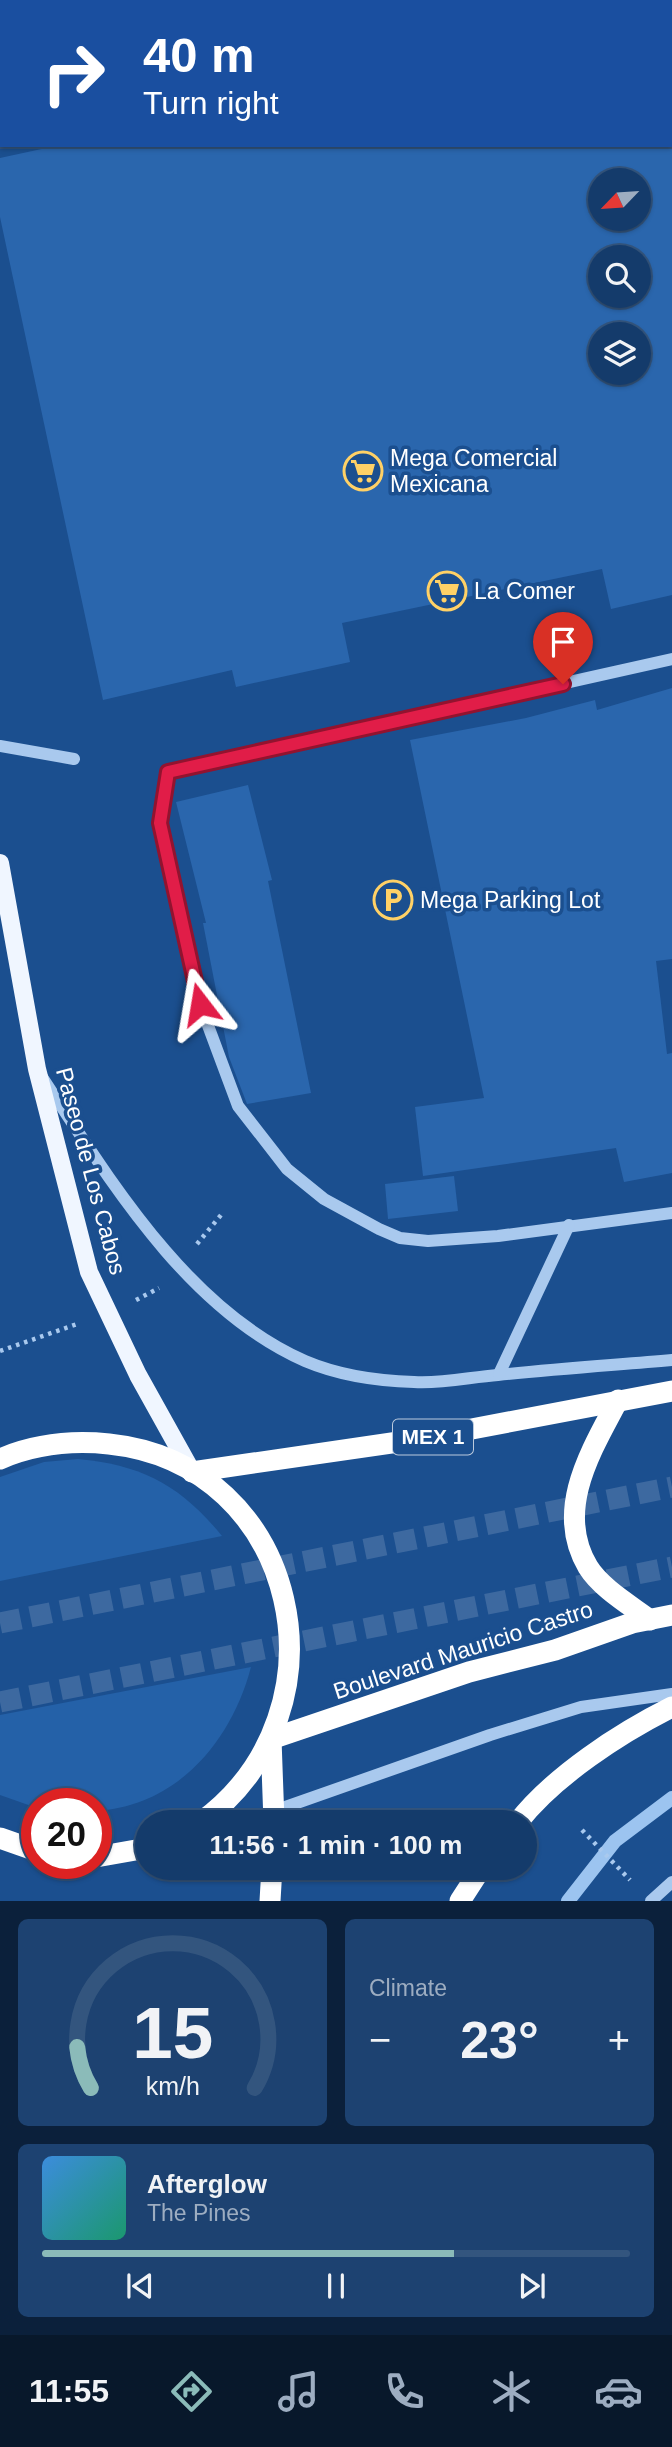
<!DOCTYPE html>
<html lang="en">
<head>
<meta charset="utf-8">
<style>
	:root { --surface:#143b6b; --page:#1d4271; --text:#f1f3f6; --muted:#9dadc1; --line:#33557e; --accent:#8bbbb9 }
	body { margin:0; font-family:Helvetica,sans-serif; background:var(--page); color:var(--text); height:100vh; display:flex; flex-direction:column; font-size:26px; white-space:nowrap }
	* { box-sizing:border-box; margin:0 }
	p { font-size:23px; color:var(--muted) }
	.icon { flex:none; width:38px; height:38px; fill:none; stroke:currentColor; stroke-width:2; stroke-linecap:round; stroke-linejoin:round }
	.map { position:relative; height:1901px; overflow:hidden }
	.drawer { display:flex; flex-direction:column; gap:18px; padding:18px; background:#0b203b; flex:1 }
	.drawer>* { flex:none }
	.hud { position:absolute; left:0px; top:0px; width:672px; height:147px; box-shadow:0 2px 5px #0004,0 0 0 2px var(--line); background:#1a4fa0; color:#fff; overflow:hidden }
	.needle { width:46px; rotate:245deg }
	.buttons { position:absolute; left:588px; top:168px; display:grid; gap:14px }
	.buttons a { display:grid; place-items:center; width:63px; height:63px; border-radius:50%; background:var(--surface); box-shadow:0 2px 5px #0004,0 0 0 2px var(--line); font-size:35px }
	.speed { position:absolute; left:21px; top:1788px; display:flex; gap:14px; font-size:35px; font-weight:700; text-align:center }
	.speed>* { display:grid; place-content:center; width:91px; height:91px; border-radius:50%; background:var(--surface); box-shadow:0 2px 5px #0004,0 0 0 2px var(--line); line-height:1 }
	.speed .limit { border:10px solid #d22; background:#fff; color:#111 }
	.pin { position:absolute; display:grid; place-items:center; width:60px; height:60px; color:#fff; margin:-72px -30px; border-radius:50% 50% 50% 0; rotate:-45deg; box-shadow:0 0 7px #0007 }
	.pin .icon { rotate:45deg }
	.me { position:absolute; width:77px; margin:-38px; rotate:346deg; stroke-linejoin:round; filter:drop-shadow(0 0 5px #0008) }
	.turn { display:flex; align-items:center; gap:24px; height:147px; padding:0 28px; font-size:32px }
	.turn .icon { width:91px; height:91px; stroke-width:2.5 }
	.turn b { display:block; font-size:49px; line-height:60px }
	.big { font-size:52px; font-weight:700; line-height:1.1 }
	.drawer .card { flex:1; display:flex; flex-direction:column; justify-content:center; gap:10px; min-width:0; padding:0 24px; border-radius:10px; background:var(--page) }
	.drawer .dial { align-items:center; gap:0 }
	.dial svg { height:182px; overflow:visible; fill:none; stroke:var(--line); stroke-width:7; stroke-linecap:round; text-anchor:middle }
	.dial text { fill:var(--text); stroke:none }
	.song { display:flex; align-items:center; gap:21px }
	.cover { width:84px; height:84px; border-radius:10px; background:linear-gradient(135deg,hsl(210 70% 55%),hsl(160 70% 35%)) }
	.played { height:7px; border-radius:4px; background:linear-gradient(90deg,var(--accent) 70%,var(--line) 70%) }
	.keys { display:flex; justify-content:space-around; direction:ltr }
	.heat { display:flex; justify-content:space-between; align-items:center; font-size:38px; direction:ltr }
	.drawer .tiles { flex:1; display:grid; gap:18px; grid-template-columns:1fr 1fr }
	.card:last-child { grid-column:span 2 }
	.trip { position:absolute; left:135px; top:1810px; width:402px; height:70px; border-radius:35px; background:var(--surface); box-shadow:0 2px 5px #0004,0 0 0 2px var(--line); font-weight:700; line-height:70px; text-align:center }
	.tabs { display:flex; height:112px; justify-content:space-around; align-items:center; background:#08182b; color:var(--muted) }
	.tabs .icon { width:49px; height:49px }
	.tabs .active { color:var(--accent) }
	.tabs b { font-size:32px; color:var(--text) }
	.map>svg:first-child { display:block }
</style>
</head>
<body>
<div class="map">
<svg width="672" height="1901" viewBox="0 0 672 1901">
	<rect width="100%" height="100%" fill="#1b4f8f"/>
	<!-- green -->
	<g fill="#2461a8">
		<path d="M78,1459c65,6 103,27 144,77l-222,45v-104l44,-15z"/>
		<path d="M251,1667c-19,73 -73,139 -155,144v-7h-59v4l-37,-13v-80z"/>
	</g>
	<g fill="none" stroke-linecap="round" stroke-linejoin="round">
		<!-- stream -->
		<path stroke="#9cc4f0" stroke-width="14" d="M568,1901l47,-60 57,-43"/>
	</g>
	<!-- building -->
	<g fill="#2a66ad" fill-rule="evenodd">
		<path d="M60,145h612v450l-61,14 -9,-40 -260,54 8,39 -114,25 -4,-17 -129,30 -103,-483v-59zM600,180h39v39h-39zM600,257h39v39h-39zM600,334h39v39h-39z"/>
		<path d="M672,688v271l-16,2 11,93 5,-1v120l-48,9 -8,-34 -193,28 -8,-69 69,-9 -74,-358 116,-22 69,-18 2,10z"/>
		<path d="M248,785l24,95 -4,1 43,212 -64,11 -18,-47 -26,-134h3l-30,-121z"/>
		<path d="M454,1176l4,35 -70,8 -3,-35z"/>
	</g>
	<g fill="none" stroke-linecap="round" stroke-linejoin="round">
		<!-- highway-tunnel -->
		<g stroke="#3d69a0" stroke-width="21" stroke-dasharray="21 10" stroke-linecap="butt">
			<path d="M0,1623l672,-136"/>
			<path d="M0,1702l672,-135"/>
		</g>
		<!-- path -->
		<g stroke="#a9c9ee" stroke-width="4.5" stroke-dasharray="3.5 5" stroke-linecap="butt">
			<path d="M197,1244l24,-29"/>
			<path d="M136,1300l23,-12"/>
			<path d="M0,1351l80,-28"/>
			<path d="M582,1830l48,50"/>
		</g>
		<!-- minor -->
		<g stroke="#a9c9ee" stroke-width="12">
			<path d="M338,0l1,2"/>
			<path d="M643,0l4,2"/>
			<path d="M241,2l9,-2"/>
			<path d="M531,2l10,-2"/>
			<path d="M670,14l2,1"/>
			<path d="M0,51l2,-1"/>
			<path d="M0,109h2"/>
			<path d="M672,659l-504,113 -8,51 40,181 38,102 49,63 37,30 55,30 21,9 28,3 70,-5 174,-23"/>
			<path d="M0,746l74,13"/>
			<path d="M42,1077c68,103 145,232 263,284 33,14 73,20 109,21 27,2 57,-5 84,-7 58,-6 116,-10 174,-15"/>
			<path d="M499,1374l70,-149"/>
			<path d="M274,1811l216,-76 91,-28 91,-13"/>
			<path d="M651,1901l21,-19"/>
		</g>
		<!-- major -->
		<path stroke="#f0f6ff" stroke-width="18" d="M0,863l37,206 52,203 49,103 54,97"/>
		<!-- highway -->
		<g stroke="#fff" stroke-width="21">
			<path d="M618,1400c-27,51 -64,110 -30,167 13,21 42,38 62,53"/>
			<path d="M0,1459c35,-15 71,-19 109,-15 191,20 244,267 92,378"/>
			<path d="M192,1472l227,-33 253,-48"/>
			<path d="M271,1739l198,-67 86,-22 77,-27 40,-8"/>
			<path d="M271,1739l3,83"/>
			<path d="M518,1822c36,-46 102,-89 154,-115"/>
			<path d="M0,1838l37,13"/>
			<path d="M96,1857l51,-9"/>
			<path d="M270,1901l2,-34"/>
			<path d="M460,1901l22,-34"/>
		</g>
	</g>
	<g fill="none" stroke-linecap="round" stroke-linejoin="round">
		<defs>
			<path id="route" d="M200,1004l-40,-181 8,-51 395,-88"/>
		</defs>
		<!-- route casing -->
		<use href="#route" stroke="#92132f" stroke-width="18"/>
		<!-- route -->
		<use href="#route" stroke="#e11d48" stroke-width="12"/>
	</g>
	<!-- icons -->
	<defs>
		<symbol id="supermarket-ring" viewBox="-11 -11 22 22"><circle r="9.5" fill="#1b4f8f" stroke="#ffd166" stroke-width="1.5"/><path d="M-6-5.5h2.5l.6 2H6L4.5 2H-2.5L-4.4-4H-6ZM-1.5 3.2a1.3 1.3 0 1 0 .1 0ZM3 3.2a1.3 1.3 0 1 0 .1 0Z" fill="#ffd166"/></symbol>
		<symbol id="parking-ring" viewBox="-11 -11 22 22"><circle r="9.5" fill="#1b4f8f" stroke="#ffd166" stroke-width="1.5"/><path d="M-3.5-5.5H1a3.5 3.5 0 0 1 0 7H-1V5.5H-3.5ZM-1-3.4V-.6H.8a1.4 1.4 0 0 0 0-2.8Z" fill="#ffd166"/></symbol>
	</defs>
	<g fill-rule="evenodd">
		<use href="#supermarket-ring" x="341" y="449" width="44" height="44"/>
		<use href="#supermarket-ring" x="425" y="569" width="44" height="44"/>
		<use href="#parking-ring" x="371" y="878" width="44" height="44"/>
	</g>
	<g text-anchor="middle" stroke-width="7" stroke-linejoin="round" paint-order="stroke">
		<!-- shield labels -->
		<rect fill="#1b4f8f" stroke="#bbcadd" stroke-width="2" x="393" y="1419.5" width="80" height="35" rx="5"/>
		<g font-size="21" font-weight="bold" fill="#fff">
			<text x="433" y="1444">MEX 1</text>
		</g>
		<!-- poi labels -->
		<g font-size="23" fill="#fff" stroke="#1b4f8f" text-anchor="start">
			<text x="390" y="466">Mega Comercial<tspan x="390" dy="26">Mexicana</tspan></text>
			<text x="474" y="599">La Comer</text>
			<text x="420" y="908">Mega Parking Lot</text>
		</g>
		<!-- street labels -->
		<g font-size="23" fill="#fff" stroke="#1b4f8f">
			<text transform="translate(91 1171) rotate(75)" y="8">Paseo de Los Cabos</text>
			<text transform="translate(463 1650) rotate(-18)" y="8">Boulevard Mauricio Castro</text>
		</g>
	</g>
</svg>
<div class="buttons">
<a><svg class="needle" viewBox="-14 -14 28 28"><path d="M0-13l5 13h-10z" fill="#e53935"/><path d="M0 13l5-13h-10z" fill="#9dadc1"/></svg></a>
<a><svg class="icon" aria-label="search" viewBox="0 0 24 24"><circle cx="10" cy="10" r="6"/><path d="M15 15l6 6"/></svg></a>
<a><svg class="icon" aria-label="layers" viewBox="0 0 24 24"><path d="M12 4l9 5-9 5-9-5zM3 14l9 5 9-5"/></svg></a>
</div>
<div class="speed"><div class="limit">20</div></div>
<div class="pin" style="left:563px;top:684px;background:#d93025"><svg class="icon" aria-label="arrive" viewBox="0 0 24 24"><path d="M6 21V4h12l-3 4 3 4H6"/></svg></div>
<svg class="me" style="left:200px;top:1004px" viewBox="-20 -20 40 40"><path d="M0-17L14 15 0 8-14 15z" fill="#e11d48" stroke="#fff" stroke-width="4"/></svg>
<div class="trip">11:56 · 1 min · 100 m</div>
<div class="hud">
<div class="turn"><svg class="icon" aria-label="right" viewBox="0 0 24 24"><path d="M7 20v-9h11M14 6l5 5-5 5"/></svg><div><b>40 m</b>Turn right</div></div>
</div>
</div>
<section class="drawer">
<div class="tiles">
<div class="card dial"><svg viewBox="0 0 100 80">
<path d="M14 69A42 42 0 1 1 86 69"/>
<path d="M14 69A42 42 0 0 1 8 51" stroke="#8bbbb9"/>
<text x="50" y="56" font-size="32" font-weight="700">15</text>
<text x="50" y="72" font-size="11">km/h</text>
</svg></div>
<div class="card"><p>Climate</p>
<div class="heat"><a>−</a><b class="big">23°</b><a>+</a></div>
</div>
<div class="card">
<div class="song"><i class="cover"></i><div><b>Afterglow</b><p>The Pines</p></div></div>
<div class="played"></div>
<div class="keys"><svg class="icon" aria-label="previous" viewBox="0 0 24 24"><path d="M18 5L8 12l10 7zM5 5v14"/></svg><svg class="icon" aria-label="pause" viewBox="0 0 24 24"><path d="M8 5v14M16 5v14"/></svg><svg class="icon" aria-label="next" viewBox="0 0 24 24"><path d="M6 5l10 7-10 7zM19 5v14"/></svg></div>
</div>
</div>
</section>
<nav class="tabs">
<b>11:55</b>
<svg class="icon active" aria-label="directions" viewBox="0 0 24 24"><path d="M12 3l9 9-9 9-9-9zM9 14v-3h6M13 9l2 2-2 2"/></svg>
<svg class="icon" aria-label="music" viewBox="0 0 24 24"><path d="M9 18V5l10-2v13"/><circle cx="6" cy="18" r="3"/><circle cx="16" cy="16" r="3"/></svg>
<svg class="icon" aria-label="phone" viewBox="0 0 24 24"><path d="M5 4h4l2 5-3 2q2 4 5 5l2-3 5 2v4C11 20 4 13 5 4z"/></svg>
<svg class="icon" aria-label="climate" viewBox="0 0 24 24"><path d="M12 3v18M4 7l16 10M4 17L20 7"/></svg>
<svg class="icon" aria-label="car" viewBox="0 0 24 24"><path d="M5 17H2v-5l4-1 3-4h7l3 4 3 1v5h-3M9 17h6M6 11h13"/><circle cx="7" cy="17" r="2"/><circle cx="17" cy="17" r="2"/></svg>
</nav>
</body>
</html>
